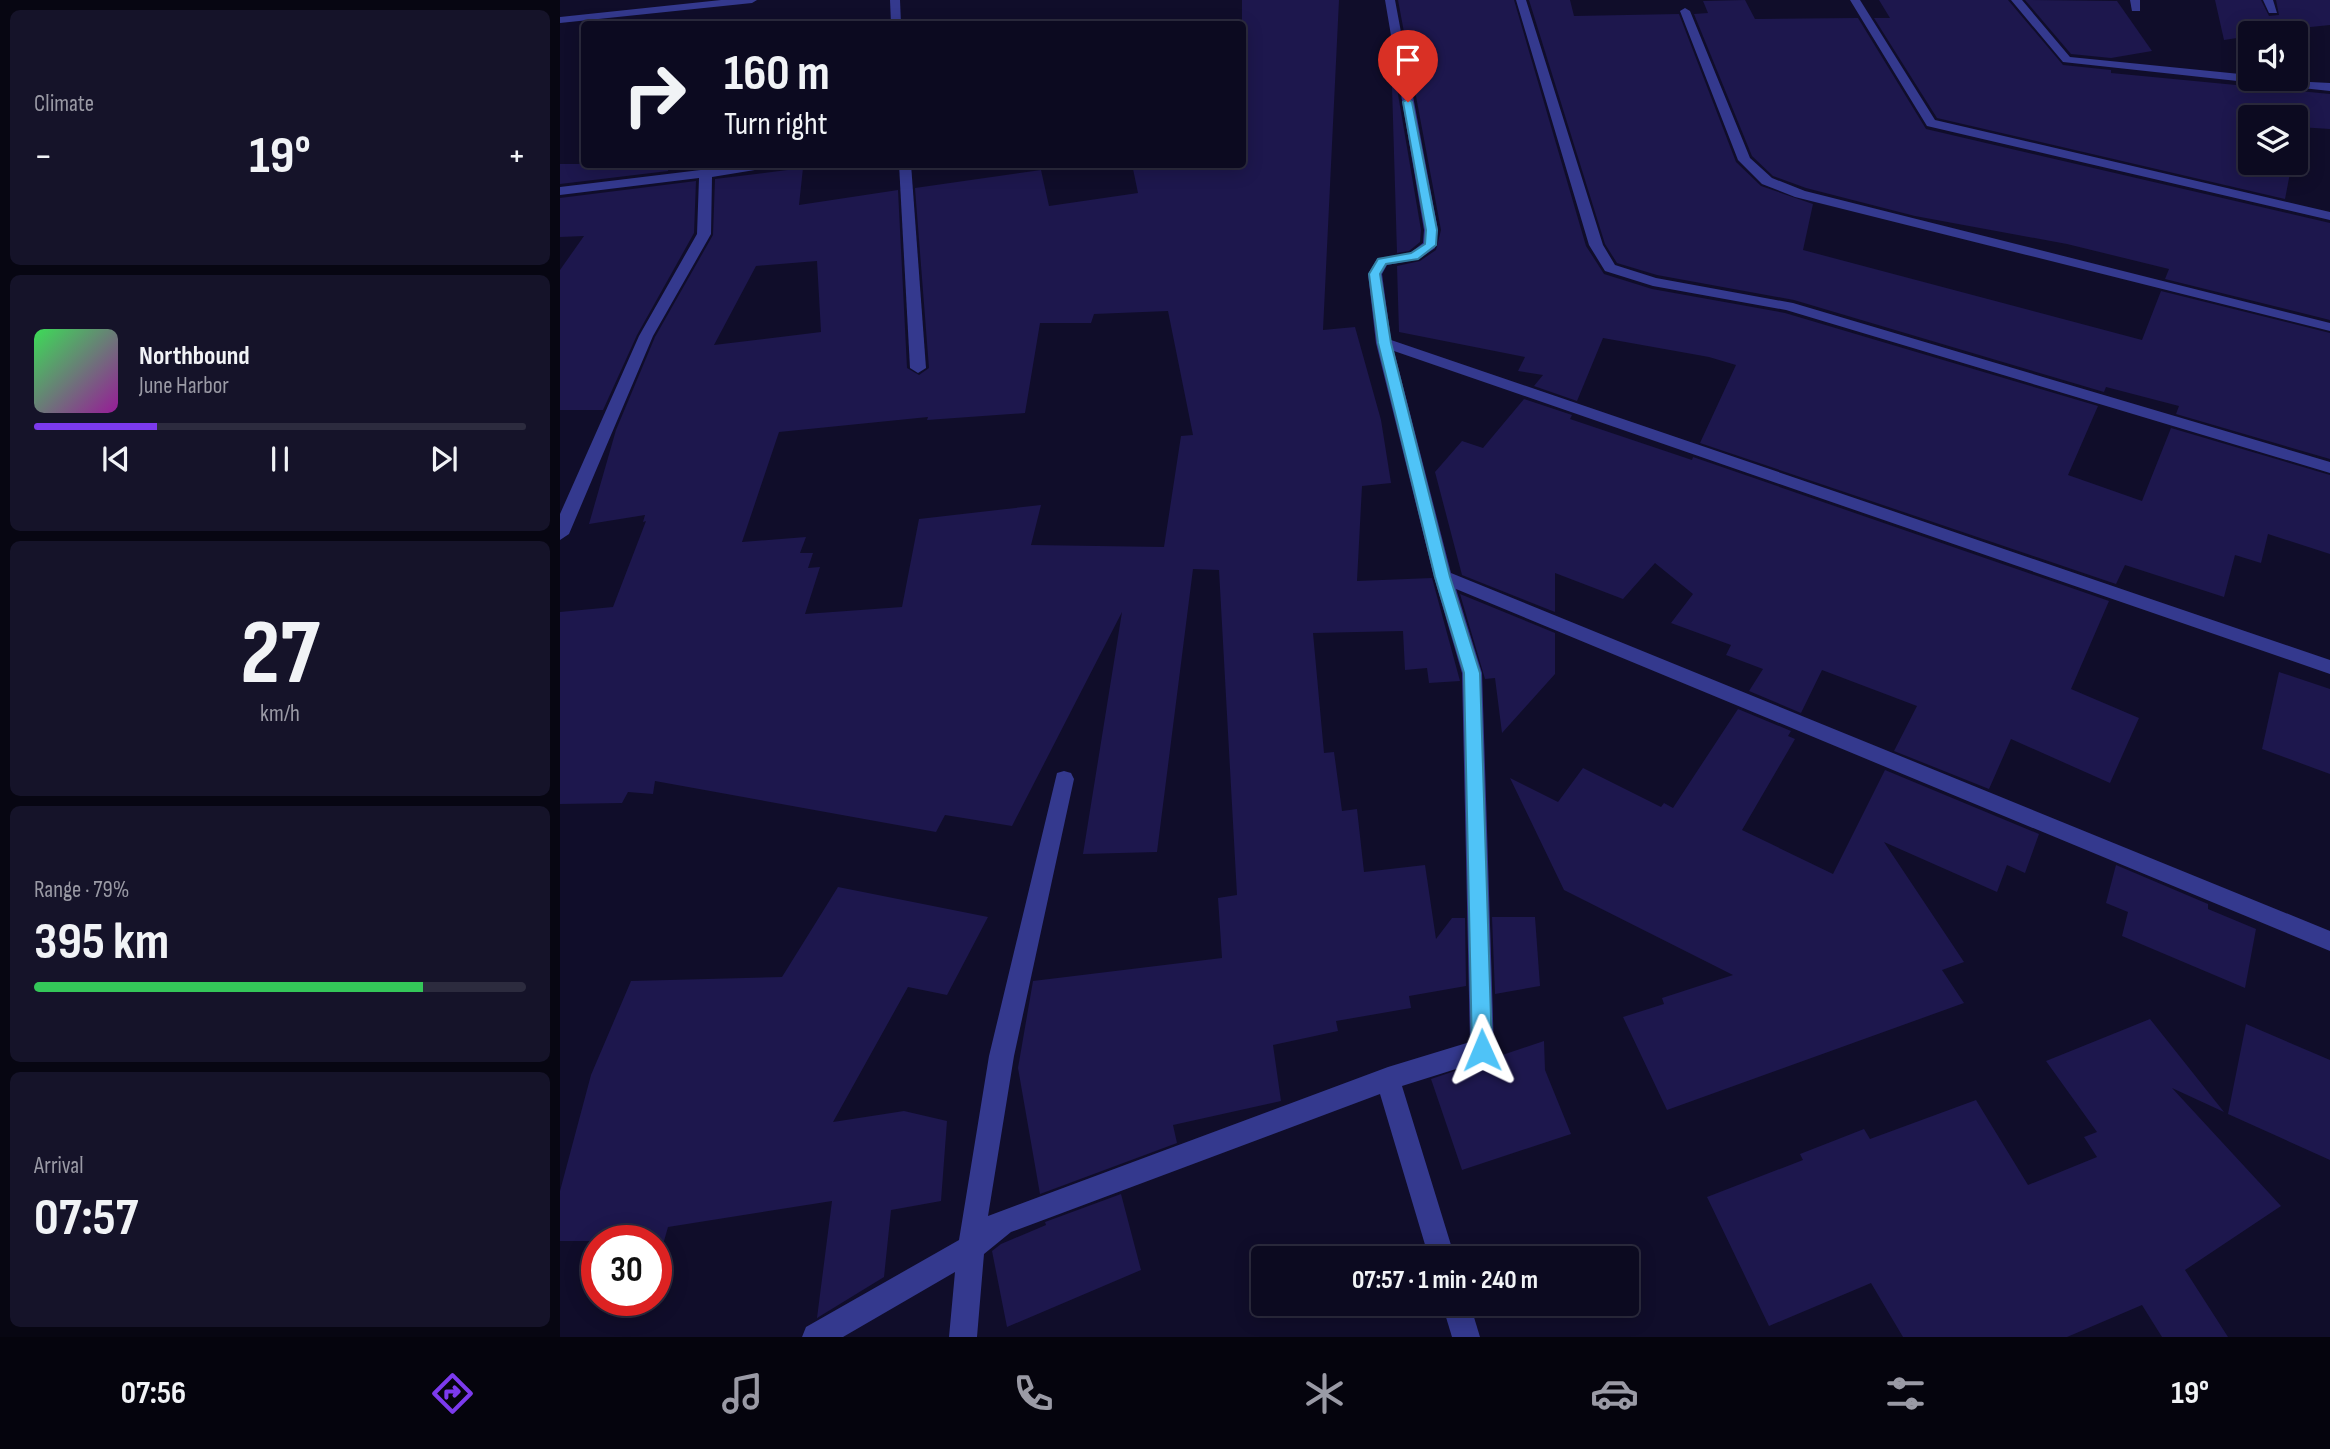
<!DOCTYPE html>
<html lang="en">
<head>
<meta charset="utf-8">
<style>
	:root { --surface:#0c0a20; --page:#151329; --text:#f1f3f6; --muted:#9a9aa5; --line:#2c2b3e; --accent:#7c3aed }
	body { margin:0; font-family:"Sofia Sans Condensed",sans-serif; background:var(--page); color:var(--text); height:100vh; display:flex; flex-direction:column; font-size:26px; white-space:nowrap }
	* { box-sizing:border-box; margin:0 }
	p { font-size:23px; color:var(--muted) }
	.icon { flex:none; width:38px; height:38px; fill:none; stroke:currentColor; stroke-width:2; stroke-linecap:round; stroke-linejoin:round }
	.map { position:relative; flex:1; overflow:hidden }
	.panel { display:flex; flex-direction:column; gap:10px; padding:10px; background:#070612; width:560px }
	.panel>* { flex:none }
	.hud { position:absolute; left:21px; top:21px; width:665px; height:147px; border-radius:7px; box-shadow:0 4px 18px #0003,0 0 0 2px var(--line); background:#0c0a20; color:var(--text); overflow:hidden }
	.buttons { position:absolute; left:1678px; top:21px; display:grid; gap:14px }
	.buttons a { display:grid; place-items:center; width:70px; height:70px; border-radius:7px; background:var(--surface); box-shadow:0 4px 18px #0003,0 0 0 2px var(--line); font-size:35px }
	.speed { position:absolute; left:21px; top:1225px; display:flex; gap:14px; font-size:35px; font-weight:700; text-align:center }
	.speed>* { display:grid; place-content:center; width:91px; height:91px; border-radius:50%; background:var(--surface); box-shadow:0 4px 18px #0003,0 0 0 2px var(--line); line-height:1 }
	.speed .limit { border:10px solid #d22; background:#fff; color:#111 }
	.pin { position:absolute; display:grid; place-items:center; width:60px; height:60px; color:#fff; margin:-72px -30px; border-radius:50% 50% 50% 0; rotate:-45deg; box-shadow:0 0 7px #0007 }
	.pin .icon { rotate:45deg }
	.me { position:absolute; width:77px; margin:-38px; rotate:359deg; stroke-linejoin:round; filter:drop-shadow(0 0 5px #0008) }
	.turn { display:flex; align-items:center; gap:24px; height:147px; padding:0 28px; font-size:32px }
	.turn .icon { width:91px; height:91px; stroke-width:2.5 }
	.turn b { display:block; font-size:49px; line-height:60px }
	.big { font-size:52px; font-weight:700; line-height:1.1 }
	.panel .card { flex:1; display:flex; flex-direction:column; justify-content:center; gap:10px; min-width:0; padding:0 24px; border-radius:10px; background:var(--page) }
	.panel .dial { align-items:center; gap:0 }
	.dial b { font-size:91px; line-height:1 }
	.song { display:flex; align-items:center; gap:21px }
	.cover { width:84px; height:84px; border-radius:10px; background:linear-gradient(135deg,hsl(130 70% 55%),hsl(300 70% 35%)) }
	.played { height:7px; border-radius:4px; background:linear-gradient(90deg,var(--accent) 25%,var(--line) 25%) }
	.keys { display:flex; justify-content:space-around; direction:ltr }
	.heat { display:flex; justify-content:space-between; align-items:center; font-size:38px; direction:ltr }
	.charge { height:10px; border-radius:5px; background:linear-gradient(90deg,#34c759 79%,var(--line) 0) }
	.trip { position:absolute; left:691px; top:1246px; width:388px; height:70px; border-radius:7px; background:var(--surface); box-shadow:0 4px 18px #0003,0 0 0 2px var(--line); font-weight:700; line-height:70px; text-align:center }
	.tab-bar { display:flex; height:112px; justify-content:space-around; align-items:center; background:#05040d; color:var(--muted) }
	.tab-bar .icon { width:49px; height:49px }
	.tab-bar .active { color:var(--accent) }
	.tab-bar b { font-size:32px; color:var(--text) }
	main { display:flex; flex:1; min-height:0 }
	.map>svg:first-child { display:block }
</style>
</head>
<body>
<main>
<section class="panel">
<div class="card"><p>Climate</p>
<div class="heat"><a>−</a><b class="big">19°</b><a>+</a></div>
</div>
<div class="card">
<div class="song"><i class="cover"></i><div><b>Northbound</b><p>June Harbor</p></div></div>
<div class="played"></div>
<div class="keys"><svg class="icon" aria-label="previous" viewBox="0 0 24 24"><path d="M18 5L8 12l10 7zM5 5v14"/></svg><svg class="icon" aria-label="pause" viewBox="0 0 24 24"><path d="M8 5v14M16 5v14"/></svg><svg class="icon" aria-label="next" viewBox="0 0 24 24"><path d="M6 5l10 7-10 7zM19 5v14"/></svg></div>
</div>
<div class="card dial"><b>27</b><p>km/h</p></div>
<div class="card"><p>Range · 79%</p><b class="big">395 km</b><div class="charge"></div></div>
<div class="card"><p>Arrival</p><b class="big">07:57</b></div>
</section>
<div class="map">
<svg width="1770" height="1337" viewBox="0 0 1770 1337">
	<rect width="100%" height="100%" fill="#100d2a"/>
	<!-- building -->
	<g fill="#1d174d" fill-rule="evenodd">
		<path d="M682,0h97l-16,330 32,-3 26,93 10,63 -29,3 -5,95 75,-3 28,103 -31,2 -2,-15 -22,2 -2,-39 -90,2 11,120 10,-1 8,59 15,-2 7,63 61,-7 11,74 16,-21h13l1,68 -57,10 2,12 -75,13 2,10 -65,14 8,56 -108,24 4,18 -137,51 -22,-126 15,-87 189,-23 -4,-60 19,-3 -18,-325 -26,-1 -36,283 -74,2 39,-242 -110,214 -67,-11 -9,17 -281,-51 -2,13 -25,-2 -6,11 -62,1v-192l53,-5 33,-86 -3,1 2,-7 -56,9 27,-94 39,-93 58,-102 2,-56 88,-11 -4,37 99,-15 9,178 12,7 10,-7 -14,-180 126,-18 8,36 89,-13 -6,-29h110zM257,261l4,71 -107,13 42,-79zM608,311l25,124 -12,1 -17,111 -133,-2 10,-40 -122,14 -17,88 -97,7 15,-47 -12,1 5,-15h-13l6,-16 -64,5 37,-110 149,-15 -1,3 98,-7 15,-90h51l3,-9z"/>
		<path d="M838,0h116l72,246 18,28 48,15 133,24 313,93 -30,69 74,26 29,-73 159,47v79l-62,-20 -7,29 -26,-8 -11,42 -99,-32 -9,19 -416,-141 36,-78 -27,-8 -106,-19 -26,63 -43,-15 9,-11 -25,-4 7,-14 -126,-25 -2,-66 23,-5 16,-11 5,-20z"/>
		<path d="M969,0h41l4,16 105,-2 57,148 25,24 52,18 -10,46 339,90 19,-49 169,42v126l-154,-45 3,-8 -73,-19 -2,5 -310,-92 -137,-25 -40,-12 -12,-19z"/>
		<path d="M1185,0l10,19 103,-1 68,111 404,94v97l-165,-41 4,-10 -102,-25 -152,-28 -109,-28 -33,-12 -21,-20 -58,-142 14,-1 -5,-12z"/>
		<path d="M1319,0h129l55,65 48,5v3l219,21v35l-31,-2 -3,14v-24h-46v46h42l-7,36 -348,-81 -63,-100h16z"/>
		<path d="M1465,0l92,1 35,50 -41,7 -40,-4z"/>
		<path d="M1655,0h46l8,16 10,-1 -3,-15h54v25l-80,8v3l-26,4z"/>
		<path d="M831,53l30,177 -1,12 -11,9 -12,2z"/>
		<path d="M0,164h109l-1,7 -108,13z"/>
		<path d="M136,181l-2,52 -57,102 -34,75h-43v-140l24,-34 -24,1v-39z"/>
		<path d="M964,399l48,16 -2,4 122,41 1,-3 416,144 -38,88 68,29 -29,65 -99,-44 -22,50 -95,-38 23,-45 -95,-36 -21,43 -52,-22 14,-22 -37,-14 5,-10 -60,-22 22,-29 -38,-31 -32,36 -68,-26v39l-93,-37 -27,-103 27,-31 21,7z"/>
		<path d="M900,594l95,39v41l-53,59 -7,-55 -10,1z"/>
		<path d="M1719,672l51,17v85l-68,-25z"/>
		<path d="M1178,709l53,22 -3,5 7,3 -53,91 91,44 52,-104 154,64 -14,39 -18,-8 -10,27 -113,-50 80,120 -22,8 22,33 -297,107 -44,-93 41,-13 -2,-6 71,-23 -169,-85 -54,-112 48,24 25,-34 78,39 3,-4 9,5z"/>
		<path d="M1556,865l92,39v5l48,20 -11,59 -123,-52 6,-24 -22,-9z"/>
		<path d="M278,887l150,30 -41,78 -39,-8 -75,135 71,-11 43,10 -6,80 -50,9 -7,67 -67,41 15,-117 -164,26 -4,14h-104v-50l31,-116 40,-94 151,-4z"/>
		<path d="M932,917h43l5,69 -45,8z"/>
		<path d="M1590,1019l74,93 -52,-24 109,118 -96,64 43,67h-66l-20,-32 -75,32h-164l-32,-54 -102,43 -62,-129 96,-37 -3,-6 64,-25 6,10 106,-39 52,85 69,-28 -13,-20 13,-5 -51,-71z"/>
		<path d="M1686,1024l84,36v100l-102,-46z"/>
		<path d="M984,1041l1,29 26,64 -109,36 -31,-91z"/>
		<path d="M561,1194l20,76 -134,57 -15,-76 9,-7 45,-19 -1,-3z"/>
	</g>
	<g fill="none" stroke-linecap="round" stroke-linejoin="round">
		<!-- minor -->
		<g fill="#34398e" fill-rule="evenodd">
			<path d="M161,0h36l-5,3 -192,20v-6z"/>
			<path d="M330,0h10l1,24h-10z"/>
			<path d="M825,0h10l43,230 -3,18 -16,11 -32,6 -5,9 9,66 939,320v14l-936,-323 57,222 879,358v20l-874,-362 26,84 12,377 -3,8 -89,28 53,172h-26l-49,-164 -369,138 -27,22 -7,83h-28l6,-65 -112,65h-41l4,-10 153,-87 30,-184 68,-283 7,-2 7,2 3,6 -60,277 -26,160 400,-149 82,-25 -8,-369 -28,-96 -58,-234 -8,-69 9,-15 33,-6 13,-10 1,-13z"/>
			<path d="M956,0h10l77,245 12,20 41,13 137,25 537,159v11l-544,-163 -133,-24 -48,-15 -16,-26z"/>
			<path d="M1290,0h10l75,120 395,92v8l-403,-94z"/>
			<path d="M1451,0h11l48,57 180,18v4l80,4v8l-267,-29z"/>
			<path d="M1570,0h10v11h-8z"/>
			<path d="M1703,0h10l4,13h-8z"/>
			<path d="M1125,8l5,3 60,147 22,20 33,13 525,132v8l-535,-134 -33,-13 -24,-24 -58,-149z"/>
			<path d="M190,164h42l-80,13 -1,57 -58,102 -84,198 -9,6v-26l79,-178 58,-102 2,-56 -139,17v-8z"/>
			<path d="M339,164h12l15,204 -8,5 -8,-5z"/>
			<path d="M882,1304h28l10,33h-28z"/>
		</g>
	</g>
	<!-- route -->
	<path fill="#4fc3f7" stroke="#337fa1" stroke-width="2" d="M848,99l4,3 25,128 -1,15 -18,14 -32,5 -6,10 11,69 59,234 30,96 12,377 -3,7 -7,2 -7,-2 -3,-7 -8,-377 -29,-96 -57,-234 -9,-69 9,-15 33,-6 14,-9 1,-14 -23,-128z"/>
</svg>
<div class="buttons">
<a><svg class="icon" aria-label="sound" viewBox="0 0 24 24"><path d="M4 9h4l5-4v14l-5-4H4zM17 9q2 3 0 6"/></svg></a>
<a><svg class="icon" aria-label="layers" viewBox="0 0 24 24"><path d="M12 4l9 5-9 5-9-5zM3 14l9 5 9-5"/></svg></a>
</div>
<div class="speed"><div class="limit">30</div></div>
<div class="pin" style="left:848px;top:102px;background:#d93025"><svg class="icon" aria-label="arrive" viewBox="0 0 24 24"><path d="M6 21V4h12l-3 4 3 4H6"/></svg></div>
<svg class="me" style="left:922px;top:1050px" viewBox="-20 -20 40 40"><path d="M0-17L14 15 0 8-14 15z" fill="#4fc3f7" stroke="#fff" stroke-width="4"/></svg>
<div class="trip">07:57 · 1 min · 240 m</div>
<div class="hud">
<div class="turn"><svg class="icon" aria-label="right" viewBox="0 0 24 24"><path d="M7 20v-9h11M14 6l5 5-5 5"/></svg><div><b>160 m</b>Turn right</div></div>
</div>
</div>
</main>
<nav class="tab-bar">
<b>07:56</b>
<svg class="icon active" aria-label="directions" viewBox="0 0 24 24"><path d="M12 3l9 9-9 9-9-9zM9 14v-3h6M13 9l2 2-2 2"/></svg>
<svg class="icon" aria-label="music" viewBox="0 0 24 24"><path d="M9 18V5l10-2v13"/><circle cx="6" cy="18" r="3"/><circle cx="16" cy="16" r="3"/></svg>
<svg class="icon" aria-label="phone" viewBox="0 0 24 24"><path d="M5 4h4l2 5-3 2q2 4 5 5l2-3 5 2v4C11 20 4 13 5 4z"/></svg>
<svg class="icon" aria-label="climate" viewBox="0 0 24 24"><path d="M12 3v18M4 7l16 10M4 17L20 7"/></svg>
<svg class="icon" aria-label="car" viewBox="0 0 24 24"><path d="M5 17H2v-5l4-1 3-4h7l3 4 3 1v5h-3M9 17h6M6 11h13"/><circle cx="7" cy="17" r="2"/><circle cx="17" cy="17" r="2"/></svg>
<svg class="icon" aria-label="filters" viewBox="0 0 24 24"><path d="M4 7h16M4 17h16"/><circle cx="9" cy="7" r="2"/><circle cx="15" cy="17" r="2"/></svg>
<b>19°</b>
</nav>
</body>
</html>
